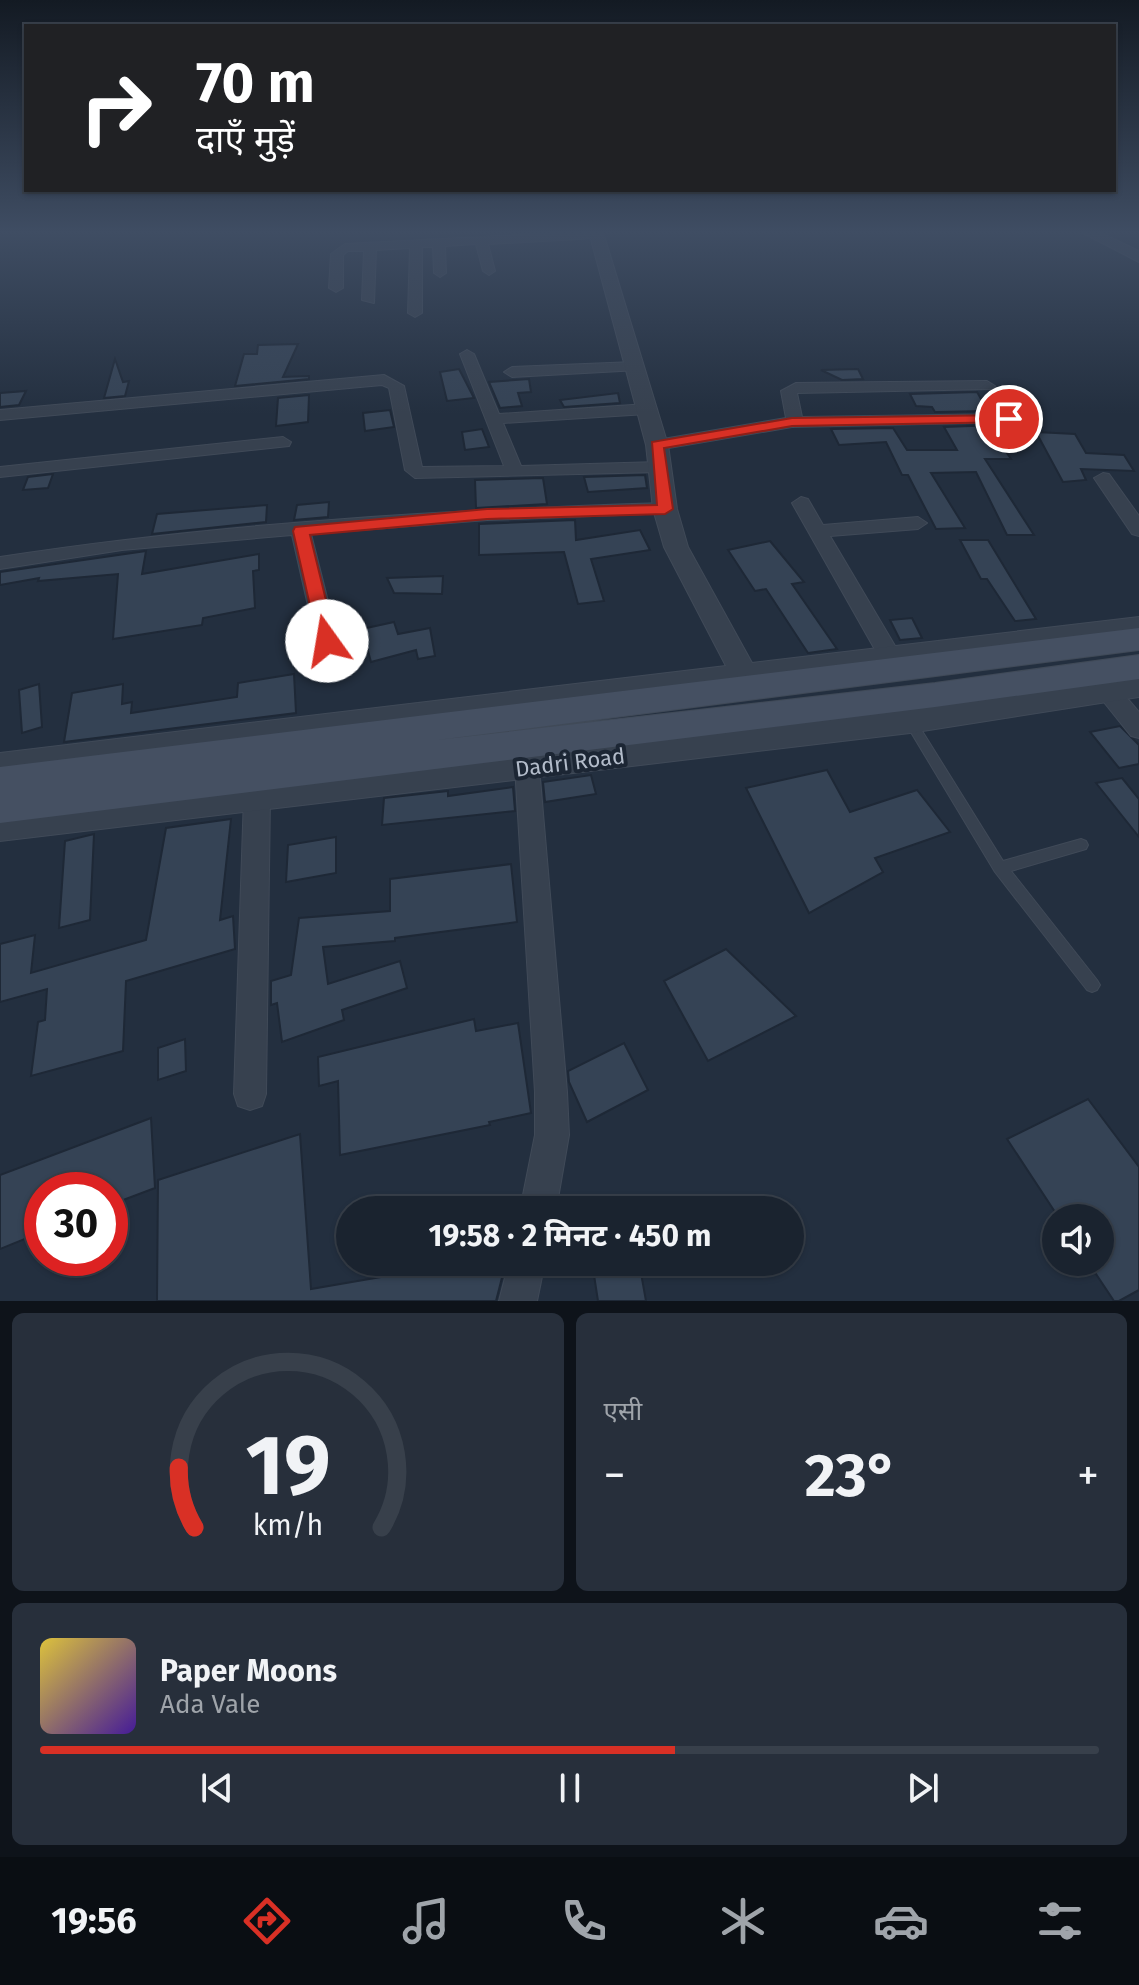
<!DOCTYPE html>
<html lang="hi">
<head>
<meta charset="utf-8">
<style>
	:root { --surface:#1a232f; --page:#272f3b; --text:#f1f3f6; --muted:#9fa4aa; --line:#38404b; --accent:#d93025 }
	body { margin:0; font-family:"Fira Sans","Noto Sans Devanagari",sans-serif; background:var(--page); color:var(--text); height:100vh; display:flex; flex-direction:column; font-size:30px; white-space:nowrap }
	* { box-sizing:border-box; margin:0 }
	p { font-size:26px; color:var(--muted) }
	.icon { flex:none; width:44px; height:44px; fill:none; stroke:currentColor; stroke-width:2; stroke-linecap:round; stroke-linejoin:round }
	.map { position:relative; height:1301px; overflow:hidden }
	.sheet { display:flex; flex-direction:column; gap:12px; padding:12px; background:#0e131a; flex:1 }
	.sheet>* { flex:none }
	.banner { position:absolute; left:24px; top:24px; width:1092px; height:168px; border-radius:0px; box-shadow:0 2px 6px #0004,0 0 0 2px var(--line); background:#202124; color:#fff; overflow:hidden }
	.tools { position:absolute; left:1042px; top:1204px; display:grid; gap:16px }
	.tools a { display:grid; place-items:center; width:72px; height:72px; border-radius:50%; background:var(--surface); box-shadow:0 2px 6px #0004,0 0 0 2px var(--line); font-size:40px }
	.speed { position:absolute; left:24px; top:1172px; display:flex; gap:16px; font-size:40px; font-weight:700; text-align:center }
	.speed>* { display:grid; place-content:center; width:104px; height:104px; border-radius:50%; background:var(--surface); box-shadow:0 2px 6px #0004,0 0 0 2px var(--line); line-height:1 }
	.speed .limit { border:12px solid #d22; background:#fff; color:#111 }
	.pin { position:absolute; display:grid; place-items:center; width:68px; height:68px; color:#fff; margin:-34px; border:4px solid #fff; border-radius:50%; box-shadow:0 2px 8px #0007 }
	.me { position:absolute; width:88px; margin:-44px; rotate:347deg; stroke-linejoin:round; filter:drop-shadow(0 0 6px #0008) }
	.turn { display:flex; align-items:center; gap:28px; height:168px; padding:0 40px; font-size:36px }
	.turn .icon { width:104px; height:104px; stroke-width:2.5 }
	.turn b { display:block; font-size:56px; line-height:68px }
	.big { font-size:60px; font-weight:700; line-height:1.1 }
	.sheet .card { flex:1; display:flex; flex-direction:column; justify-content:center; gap:12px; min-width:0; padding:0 28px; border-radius:12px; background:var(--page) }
	.sheet .dial { align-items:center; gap:0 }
	.dial svg { height:208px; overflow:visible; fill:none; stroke:var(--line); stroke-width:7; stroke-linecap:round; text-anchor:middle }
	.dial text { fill:var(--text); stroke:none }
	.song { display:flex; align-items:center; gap:24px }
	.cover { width:96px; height:96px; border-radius:12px; background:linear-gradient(135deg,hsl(50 70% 55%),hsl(260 70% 35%)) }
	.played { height:8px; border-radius:4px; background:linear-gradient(90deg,var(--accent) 60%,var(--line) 60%) }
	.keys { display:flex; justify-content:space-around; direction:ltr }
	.heat { display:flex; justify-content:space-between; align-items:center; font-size:44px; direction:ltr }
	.sheet .tiles { flex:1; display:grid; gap:12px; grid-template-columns:1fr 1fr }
	.card:last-child { grid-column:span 2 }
	.trip { position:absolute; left:336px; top:1196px; width:468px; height:80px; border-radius:40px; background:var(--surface); box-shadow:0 2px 6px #0004,0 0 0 2px var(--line); font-weight:700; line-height:80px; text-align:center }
	.dock { display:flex; height:128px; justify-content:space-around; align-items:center; background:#0a0e13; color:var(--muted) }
	.dock .icon { width:56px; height:56px }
	.dock .active { color:var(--accent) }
	.dock b { font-size:36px; color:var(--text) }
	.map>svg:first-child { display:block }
</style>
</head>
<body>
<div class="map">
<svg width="1139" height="1301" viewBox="0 0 1139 1301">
	<rect width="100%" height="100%" fill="#232f3f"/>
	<!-- building -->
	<g fill="#354355" stroke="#1e2836" stroke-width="2">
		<path d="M298,344l-15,33 26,-1v3l-74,7 9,-32h13l1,-9z"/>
		<path d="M115,359l8,23 6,-1 -4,15 -21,2z"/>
		<path d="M459,369l15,29 -27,3 -7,-29z"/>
		<path d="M858,369l5,10 -21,1 -21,-10z"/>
		<path d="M529,379l2,13 -13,1 4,13 -22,2 -11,-26z"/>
		<path d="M26,391l-7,14 -19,2v-14z"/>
		<path d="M977,392l11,19 -53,1 -3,-5 -16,-1 -6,-12z"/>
		<path d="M618,393l2,10 -56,4 -4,-7z"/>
		<path d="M309,395l-1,27 -32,4 2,-28z"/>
		<path d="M390,410l4,17 -29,4 -2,-18z"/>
		<path d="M1023,424l11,16h-36l13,19h-26l49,76h-27l-31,-63 -45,1 34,55 -29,1 -28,-54h-6l-16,-33 -47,3 -8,-16 62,-1 14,22h50l-13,-23z"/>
		<path d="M482,429l7,18 -24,3 -3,-18z"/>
		<path d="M1036,432l39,2 11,19 38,2 10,16 -53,-2 5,11 -23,2z"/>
		<path d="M53,474l-5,14 -25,2 5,-13z"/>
		<path d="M645,475l2,13 -59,4 -4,-15z"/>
		<path d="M543,478l4,26 -71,4 -1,-28z"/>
		<path d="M329,502l-1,15 -34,3 3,-15z"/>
		<path d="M267,505l-1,17 -114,12 5,-20z"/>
		<path d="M575,520l1,20 64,-10 10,20 -59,9 13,42 -26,3 -14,-52 -85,3v-31z"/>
		<path d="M960,540h28l48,79 -21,2 -28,-42h-6z"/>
		<path d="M770,541l34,41 -12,2 45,65 -29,4 -42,-64 -11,2 -27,-41z"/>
		<path d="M146,551l-4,23 117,-20v16l-6,1 2,37 -52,10 -1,7 -89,14 5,-65 -80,7 1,-3 -39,7v-13z"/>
		<path d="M443,576l-1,18 -48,-1 -7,-15z"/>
		<path d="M912,618l10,20 -22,2 -10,-20z"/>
		<path d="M394,622l4,12 32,-6 5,28 -17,3 -2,-9 -45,12 -9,-33z"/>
		<path d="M294,674l2,39 -232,29 8,-49 51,-9 -1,20 10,-2 -1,11 106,-16 1,-14z"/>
		<path d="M39,684l3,43 -20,6 -3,-43z"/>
		<path d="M1120,726l19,19v19l-20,4 -29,-36z"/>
		<path d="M827,770l23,42 67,-22 33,42 -75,26 8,14 -74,41 -63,-125z"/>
		<path d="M591,775l5,19 -51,8 -2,-20z"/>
		<path d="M1122,778l17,21v38l-43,-54z"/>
		<path d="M513,787l2,24 -133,14 2,-27 64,-7v5z"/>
		<path d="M231,819l-11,101 13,-4 2,33 -109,32 -3,70 -92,25 7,-54 7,-2 2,-31 -47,13v-58l35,-9 -4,38 115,-33 20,-112z"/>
		<path d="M94,834l-4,86 -31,8 6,-87z"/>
		<path d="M336,837v36l-50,9 2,-37z"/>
		<path d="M511,864l6,58 -122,16v3l-72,6 5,37 72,-23 7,27 -65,22 2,10 -62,22 -5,-39 -6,2v-24l20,-6 8,-57 91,-7v-32z"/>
		<path d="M726,949l70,67 -88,45 -44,-80z"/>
		<path d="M474,1019l2,12 42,-8 13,90 -42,9 1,3 -150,30 -2,-74 -19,5 -1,-29z"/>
		<path d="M185,1039l1,32 -28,9v-32z"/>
		<path d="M624,1043l24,47 -61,32 -18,-40 -1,-11z"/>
		<path d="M1088,1099l51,68v123l-20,11h-5l-26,-39h12v-44h-41l-52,-79z"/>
		<path d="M151,1118l4,70 -45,17v-15h-68v42l-42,17v-74z"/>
		<path d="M300,1134l11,155 157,-27h38l-10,39h-339l1,-121z"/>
		<path d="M592,1262h47l7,39h-48z"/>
	</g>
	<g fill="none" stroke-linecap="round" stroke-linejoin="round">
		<defs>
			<path id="service" d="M910,716l4,2 89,143 78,-22 5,2 2,4 -2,4 -75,22 86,109 3,5 -3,5 -5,2 -5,-2 -92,-118 -89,-148 -2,-3 2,-3z"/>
			<g id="minor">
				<path d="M576,232l26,2 -6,4 -108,6 7,27 -6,4 -6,-4 -7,-27 -31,2 1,27 -6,4 -6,-4 -1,-26h-11v66l-7,4 -7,-4 2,-65 -34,2 -2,53 -12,-3 2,-49h-16l-5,4v33l-7,4 -7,-4 2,-34 14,-10z"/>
				<path d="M467,350l7,4 25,60 148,-10 8,5 -8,5 -144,9 18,43 138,-4 9,5 -9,5 -244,6 -10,-8 -16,-82 -7,-3 -382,35v-10l384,-35 20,11 18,81 82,-1 -44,-112z"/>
				<path d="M634,362l5,2v6l-127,7 -8,-5 8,-5z"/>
				<path d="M987,381l8,5 -3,3 -195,4 5,24 207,-3 6,2v6l-223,5 -135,23 -8,-5 8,-5 129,-22 -5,-27 15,-8z"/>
				<path d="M283,437l8,5 -2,4 -289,31v-10z"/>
				<path d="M1103,473l6,1 30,42v20l-7,-2 -38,-56z"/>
				<path d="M801,497l7,2 15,26 95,-8 9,6 -9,6 -88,7 71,120 -3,6h-16l-90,-159z"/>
				<path d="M665,503l9,6 -2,4 -185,7 -176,14 27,107 -3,5h-16l-3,-5 -24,-106 -170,15 -122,19v-12c220,-34 443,-47 665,-54z"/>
				<path d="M1107,682l8,2 24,28v26l-8,-2 -32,-40 -3,-6 3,-6z"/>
				<path d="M527,757l9,3 3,7 28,325 2,43 -13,75h-36l15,-75v-43l-20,-325 3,-7z"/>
				<path d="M257,786l9,3 4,7 -4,298 -4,12 -12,4 -12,-4 -4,-12 10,-298 4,-7z"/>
				<path d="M509,1262h36l-8,39h-38z"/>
			</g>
			<g id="tertiary">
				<path d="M589,232h14l65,213 9,64 11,38 64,116 387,-46v18l-1139,144v-26l726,-87 -62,-119 -11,-38 -7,-64z"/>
				<path d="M1081,232h18l40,19v11z"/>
				<path d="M1139,675v22l-229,36 -910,108v-28l910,-104z"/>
			</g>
			<path id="secondary" d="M1139,628v22l-702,90 498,-57 204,-28v24l-204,28 -935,116v-56z"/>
		</defs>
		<!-- service casing -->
		<use href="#service" stroke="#404a58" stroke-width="2"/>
		<!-- minor casing -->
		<use href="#minor" stroke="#404a58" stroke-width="2"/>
		<!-- tertiary casing -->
		<use href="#tertiary" stroke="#404a58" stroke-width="2"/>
		<!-- secondary casing -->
		<use href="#secondary" stroke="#404a58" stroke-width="2"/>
		<!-- service -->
		<use href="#service" fill="#37414f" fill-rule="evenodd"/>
		<!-- minor -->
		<use href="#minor" fill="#37414f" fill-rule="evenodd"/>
		<!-- tertiary -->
		<use href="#tertiary" fill="#37414f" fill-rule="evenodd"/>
		<!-- secondary -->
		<use href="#secondary" fill="#455062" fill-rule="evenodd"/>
	</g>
	<!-- sky -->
	<linearGradient id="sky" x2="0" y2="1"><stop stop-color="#131a23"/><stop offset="0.56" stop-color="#3f4d63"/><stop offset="1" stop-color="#3f4d63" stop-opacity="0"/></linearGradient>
	<rect width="1139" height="414" fill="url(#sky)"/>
	<!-- route -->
	<path fill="#d93025" stroke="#8d1f18" stroke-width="2" d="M1009,415l7,4 -2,3 -222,4 -128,22 9,61 -8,5 -178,5 -177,16 26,106 -9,7 -9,-7 -25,-110 2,-4 192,-18 170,-4 -5,-63 140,-24z"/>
	<g text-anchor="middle" stroke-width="8" stroke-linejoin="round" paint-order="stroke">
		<!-- street labels -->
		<g font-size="22" fill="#b3bcca" stroke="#1c2634">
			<text transform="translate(570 762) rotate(-7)" y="8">Dadri Road</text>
		</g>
	</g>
</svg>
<div class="tools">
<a><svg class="icon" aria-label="sound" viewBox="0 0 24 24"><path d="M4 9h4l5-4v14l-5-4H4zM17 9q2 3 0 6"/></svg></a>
</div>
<div class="speed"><div class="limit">30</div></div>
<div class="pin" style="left:1009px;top:419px;background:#d93025"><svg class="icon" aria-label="arrive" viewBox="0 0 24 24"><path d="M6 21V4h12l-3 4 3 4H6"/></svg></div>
<svg class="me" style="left:327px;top:641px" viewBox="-20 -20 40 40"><circle r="19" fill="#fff"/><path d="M0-13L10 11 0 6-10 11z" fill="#d93025"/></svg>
<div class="trip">19:58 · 2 मिनट · 450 m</div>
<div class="banner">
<div class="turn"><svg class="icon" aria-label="right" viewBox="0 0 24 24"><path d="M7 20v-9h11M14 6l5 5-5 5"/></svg><div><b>70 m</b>दाएँ मुड़ें</div></div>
</div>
</div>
<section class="sheet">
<div class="tiles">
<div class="card dial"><svg viewBox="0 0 100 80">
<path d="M14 69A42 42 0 1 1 86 69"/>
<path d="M14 69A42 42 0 0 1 8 46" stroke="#d93025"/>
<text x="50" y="56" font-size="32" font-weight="700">19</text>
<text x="50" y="72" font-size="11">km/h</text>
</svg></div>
<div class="card"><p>एसी</p>
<div class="heat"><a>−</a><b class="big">23°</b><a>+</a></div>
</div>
<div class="card">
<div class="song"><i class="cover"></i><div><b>Paper Moons</b><p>Ada Vale</p></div></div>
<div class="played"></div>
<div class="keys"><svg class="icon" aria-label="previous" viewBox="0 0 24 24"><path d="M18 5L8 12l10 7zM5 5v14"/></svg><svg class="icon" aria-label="pause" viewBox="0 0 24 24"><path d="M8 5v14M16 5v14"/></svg><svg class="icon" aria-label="next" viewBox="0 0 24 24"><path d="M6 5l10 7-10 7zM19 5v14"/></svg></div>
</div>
</div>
</section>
<nav class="dock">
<b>19:56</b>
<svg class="icon active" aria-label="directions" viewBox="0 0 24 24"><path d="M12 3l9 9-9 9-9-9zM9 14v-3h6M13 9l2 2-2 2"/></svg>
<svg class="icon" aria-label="music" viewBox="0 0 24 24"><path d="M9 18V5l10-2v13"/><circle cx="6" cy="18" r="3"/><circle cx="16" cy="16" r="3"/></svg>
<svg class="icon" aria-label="phone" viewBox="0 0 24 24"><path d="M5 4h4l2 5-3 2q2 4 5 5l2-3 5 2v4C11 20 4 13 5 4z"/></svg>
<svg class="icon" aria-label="climate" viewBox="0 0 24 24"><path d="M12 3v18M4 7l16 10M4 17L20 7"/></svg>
<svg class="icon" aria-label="car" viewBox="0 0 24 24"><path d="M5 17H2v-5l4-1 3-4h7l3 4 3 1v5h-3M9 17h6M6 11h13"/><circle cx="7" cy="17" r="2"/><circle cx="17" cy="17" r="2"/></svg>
<svg class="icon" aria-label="filters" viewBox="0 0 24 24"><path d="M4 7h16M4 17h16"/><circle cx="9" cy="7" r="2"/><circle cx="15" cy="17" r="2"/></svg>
</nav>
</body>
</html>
